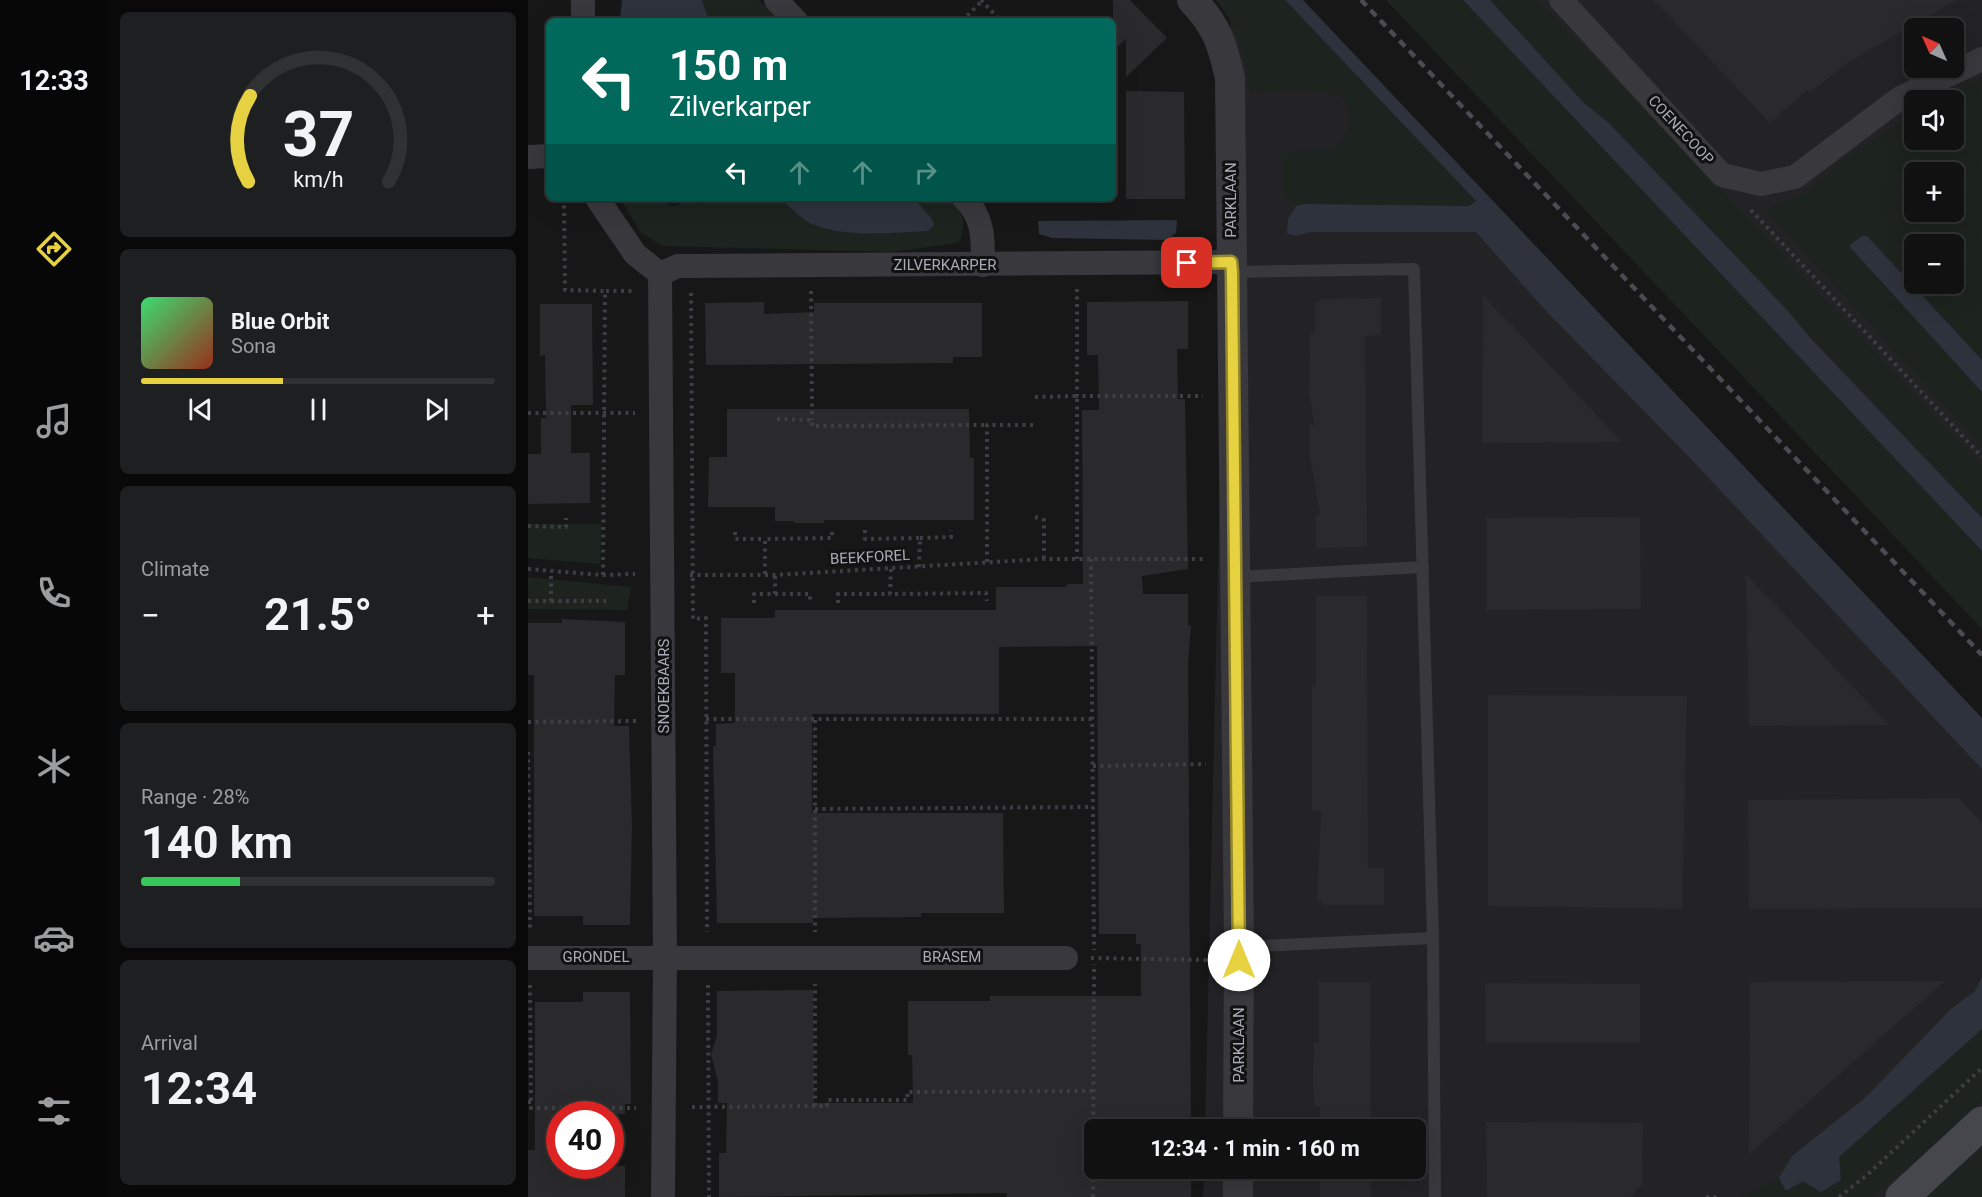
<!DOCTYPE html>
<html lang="en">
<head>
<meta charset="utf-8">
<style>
	:root { --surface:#111112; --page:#1e1f20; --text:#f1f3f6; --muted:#9c9d9f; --line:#303132; --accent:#e6d141 }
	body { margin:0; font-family:Roboto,sans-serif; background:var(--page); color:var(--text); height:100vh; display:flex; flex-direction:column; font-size:22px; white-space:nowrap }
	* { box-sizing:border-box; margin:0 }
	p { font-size:20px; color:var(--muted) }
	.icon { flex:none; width:33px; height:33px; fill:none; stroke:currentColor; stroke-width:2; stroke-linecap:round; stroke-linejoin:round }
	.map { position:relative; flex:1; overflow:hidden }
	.drawer { display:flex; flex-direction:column; gap:12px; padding:12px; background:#09090a; width:420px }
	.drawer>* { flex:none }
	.banner { position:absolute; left:18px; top:18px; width:570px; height:183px; border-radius:9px; box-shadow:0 6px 24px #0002,0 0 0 2px var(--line); background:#00695c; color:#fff; overflow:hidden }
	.needle { width:39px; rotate:315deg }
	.fabs { position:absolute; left:1376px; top:18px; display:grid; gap:12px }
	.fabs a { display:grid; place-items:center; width:60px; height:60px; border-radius:9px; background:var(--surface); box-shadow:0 6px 24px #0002,0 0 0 2px var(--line); font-size:30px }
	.speed { position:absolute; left:18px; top:1101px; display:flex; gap:12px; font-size:30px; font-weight:700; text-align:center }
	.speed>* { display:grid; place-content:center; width:78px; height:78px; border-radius:50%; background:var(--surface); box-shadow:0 6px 24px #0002,0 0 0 2px var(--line); line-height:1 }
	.speed .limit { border:9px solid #d22; background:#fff; color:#111 }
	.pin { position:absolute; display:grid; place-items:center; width:51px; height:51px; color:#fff; margin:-26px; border-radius:12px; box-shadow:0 3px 9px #0006 }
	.me { position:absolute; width:66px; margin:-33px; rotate:0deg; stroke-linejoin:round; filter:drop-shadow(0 0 4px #0008) }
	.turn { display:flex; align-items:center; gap:21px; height:126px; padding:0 24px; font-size:27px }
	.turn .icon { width:78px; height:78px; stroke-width:2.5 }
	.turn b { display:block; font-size:42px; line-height:51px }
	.lanes { display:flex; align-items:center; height:57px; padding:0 24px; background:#0003; justify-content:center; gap:30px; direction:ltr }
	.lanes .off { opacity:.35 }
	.big { font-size:45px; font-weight:700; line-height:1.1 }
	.drawer .widget { flex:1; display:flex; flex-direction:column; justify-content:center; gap:9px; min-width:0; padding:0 21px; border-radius:9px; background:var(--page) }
	.drawer .dial { align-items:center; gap:0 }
	.dial svg { height:156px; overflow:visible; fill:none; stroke:var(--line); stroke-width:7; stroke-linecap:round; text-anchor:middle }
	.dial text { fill:var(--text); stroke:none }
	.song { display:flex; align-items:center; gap:18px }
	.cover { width:72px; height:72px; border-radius:9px; background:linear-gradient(135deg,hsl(140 70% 55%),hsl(10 70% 35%)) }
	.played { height:6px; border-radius:3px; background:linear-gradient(90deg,var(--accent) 40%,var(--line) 40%) }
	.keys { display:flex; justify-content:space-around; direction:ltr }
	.heat { display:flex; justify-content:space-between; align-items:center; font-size:33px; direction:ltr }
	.charge { height:9px; border-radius:4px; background:linear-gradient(90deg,#34c759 28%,var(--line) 0) }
	.trip { position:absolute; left:556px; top:1119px; width:342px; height:60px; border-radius:9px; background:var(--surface); box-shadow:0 6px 24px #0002,0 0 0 2px var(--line); font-weight:700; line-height:60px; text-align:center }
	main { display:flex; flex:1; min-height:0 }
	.tab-bar { display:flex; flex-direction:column; width:108px; justify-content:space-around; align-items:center; background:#070707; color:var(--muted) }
	.tab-bar .icon { width:42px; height:42px }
	.tab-bar .on { color:var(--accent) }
	.tab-bar b { font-size:27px; color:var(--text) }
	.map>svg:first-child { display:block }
</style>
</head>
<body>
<main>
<nav class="tab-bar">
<b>12:33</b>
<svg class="icon on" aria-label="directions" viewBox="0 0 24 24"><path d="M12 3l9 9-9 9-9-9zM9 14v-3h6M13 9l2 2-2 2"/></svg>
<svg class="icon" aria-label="music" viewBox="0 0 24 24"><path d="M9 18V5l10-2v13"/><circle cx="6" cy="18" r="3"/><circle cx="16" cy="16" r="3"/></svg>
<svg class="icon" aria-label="phone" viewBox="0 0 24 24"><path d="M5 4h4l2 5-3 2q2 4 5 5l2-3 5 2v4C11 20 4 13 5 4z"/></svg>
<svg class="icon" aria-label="climate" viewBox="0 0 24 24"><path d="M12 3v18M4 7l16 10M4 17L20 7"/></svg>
<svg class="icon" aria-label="car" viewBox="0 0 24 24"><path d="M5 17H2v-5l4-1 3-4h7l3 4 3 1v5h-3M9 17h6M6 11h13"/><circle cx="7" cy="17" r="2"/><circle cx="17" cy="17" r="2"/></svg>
<svg class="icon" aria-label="filters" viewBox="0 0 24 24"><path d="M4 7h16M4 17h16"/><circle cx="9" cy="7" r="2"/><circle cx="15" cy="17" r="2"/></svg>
</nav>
<section class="drawer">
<div class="widget dial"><svg viewBox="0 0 100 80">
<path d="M14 69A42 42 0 1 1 86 69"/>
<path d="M14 69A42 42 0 0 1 15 25" stroke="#e6d141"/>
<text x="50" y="56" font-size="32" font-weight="700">37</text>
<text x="50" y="72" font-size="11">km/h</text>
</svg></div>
<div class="widget">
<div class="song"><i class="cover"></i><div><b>Blue Orbit</b><p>Sona</p></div></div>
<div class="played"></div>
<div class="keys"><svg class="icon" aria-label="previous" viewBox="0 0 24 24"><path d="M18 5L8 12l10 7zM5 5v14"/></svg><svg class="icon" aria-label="pause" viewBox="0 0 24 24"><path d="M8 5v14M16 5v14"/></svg><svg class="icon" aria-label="next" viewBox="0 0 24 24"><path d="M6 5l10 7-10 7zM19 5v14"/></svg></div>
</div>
<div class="widget"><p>Climate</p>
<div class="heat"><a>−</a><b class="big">21.5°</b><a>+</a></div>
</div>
<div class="widget"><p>Range · 28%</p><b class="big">140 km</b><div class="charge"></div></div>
<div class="widget"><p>Arrival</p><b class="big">12:34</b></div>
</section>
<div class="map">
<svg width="1454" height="1197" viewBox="0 0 1454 1197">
	<rect width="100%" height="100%" fill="#171718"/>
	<!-- built -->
	<g fill="#232325" fill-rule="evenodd">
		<path d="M703,0h44l707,744v386l-70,67h-709l1,-28 212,-1v-38l-211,-1z"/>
		<path d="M938,0h516v540zM1386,28h39v40h-39zM1386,100h39v40h-39zM1386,172h39v40h-39zM1386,244h39v40h-39z"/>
	</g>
	<!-- green -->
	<g fill="#1d231f" fill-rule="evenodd">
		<path d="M174,0h57l20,21h-70z"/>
		<path d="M688,0h69l191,201 -6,5h-174l-12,-8 -2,-46 51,-2 16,-20c0,-9 1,-24 -6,-32 -11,-12 -74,-6 -93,-6 -7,-40 -8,-59 -34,-92z"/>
		<path d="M858,0h77l519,551v78z"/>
		<path d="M962,0h47c151,153 297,309 445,465v53l-374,-396 -23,-18z"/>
		<path d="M1454,77v283l-115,-124 -18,10 133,146v55l-214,-235 2,-5 34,-13 45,-38 65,-43v27h39v-40h-17zM1386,172h39v40h-39zM1386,244h39v40h-39z"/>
		<path d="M92,198h40l12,9 13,-6 15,3 13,-6h66l14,10 138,10 -17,-20h35c15,16 18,24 10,45l-68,9 -229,-6 -22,-14z"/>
		<path d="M0,524h73l-1,40 -72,-6z"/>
		<path d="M0,577l103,10 -4,23 -99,-1z"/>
		<path d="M1454,1028v73l-36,35 -74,61h-132l39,-19 7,13 17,-10 7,6 31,-16 -2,-13z"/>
		<path d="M1454,1140v57h-66z"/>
	</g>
	<!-- water -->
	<g fill="#2d323c">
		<path d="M94,0h80l7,21h-89z"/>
		<path d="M757,0h18l679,718v51l-293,-312 -143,-146 -70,-79h-166l-13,4 -10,-2 1,-15 8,-13 8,-2 165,2 7,-5z"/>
		<path d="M935,0h27l95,104 23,18 180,189 25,30 169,177v33z"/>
		<path d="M251,198h135l17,20 3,7 -6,6c-37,2 -81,7 -116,-7 -12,-5 -23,-19 -33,-26z"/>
		<path d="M649,220l-1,13 -9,7 -115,-2 -13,-4 -1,-13z"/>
		<path d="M1334,236h5l115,124v32l-133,-146z"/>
		<path d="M1454,977v52l-143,128 2,23 -20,12 -18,-11 -17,10 -7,-13 13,-22 74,-59 84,-87 25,-19z"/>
	</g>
	<!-- building -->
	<g fill="#2a2a2c">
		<path d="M585,0h17l37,38 -41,39v-38l-13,12z"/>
		<path d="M1126,0h303l-110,63 -37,30 -3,-3 -37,33z"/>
		<path d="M598,91l58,1 1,107h-59z"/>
		<path d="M955,295l139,147 -140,1z"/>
		<path d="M853,298v37l-16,1 2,211 -51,1v-34l4,1 -10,-58v-33l4,1 -5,-34 1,-58h5v-31h5v-3z"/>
		<path d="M660,301v48h-11l1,50h7l3,170 -46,7 1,18h45v31l3,1 -3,37 3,467h-96v38h96v29h-184v-4l-288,4v-44h7l1,-50h-9v-22l-7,-26 6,-20v-44l96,-1 1,113h99l-1,-48h-4v-54h82v-5h151v-52h-5v-10h-37l-2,-288 -98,1v67h-187v99h191l1,100h-83v4l-108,1v5h-96l-4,-177h3v-22l19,-1v-50h-14v-55h54v-8h221v-23h71v-3h16l-1,-174h17l-1,-55h-11v-53z"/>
		<path d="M236,302v12l50,-2v-9h168v54h-29v6l-247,2 -1,-62z"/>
		<path d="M12,304h52l1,101h-22v48h19v50l-62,1v-50h13v-36h5l-1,-63 -5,1z"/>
		<path d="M199,409h242l1,49h4v62h-150v3h-30v-2h-19v-14h-67l1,-50h18z"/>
		<path d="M1112,517l1,92 -154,1v-92z"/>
		<path d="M1218,574l143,151 -140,1z"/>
		<path d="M788,596h51l1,272h16v37h-61v-3h-6l4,-91h-9v-124h4z"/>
		<path d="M34,619l63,3v53h-10l-1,51h15l3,99 -2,100h-47v-9h-49v-241h-6v-52h34z"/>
		<path d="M960,695l199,1 -5,213 -194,-3z"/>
		<path d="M1431,798l23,25v85l-233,1 -1,-109z"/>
		<path d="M1417,981l-196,173 1,-172z"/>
		<path d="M791,982h51l1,148h-51v-24h-6l-1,-25 1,-39h5z"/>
		<path d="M957,983l155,1v59h-154z"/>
		<path d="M55,992h47l1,112h-6v10h-65v52h65v31h-97v-47h7v-148h48z"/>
		<path d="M958,1122l157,1 -1,62 -11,12h-144z"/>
		<rect x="792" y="1168" width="51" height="29"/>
	</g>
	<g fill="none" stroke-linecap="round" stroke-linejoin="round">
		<!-- path -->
		<g stroke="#3e3e44" stroke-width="4" stroke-dasharray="3 4.5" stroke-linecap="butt">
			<path d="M453,0l20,21"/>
			<path d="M434,21l20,-20"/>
			<path d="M36,198l1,92 40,1"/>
			<path d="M1223,210l231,247"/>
			<path d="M549,289v107h126"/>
			<path d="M283,291l1,129"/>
			<path d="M163,293l2,326 13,-1 1,314"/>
			<path d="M507,397l42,-1v163"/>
			<path d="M0,413h107"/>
			<path d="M249,419l35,1v6l175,-1"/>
			<path d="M507,517l9,3v39"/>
			<path d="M0,526l38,1v-9"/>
			<path d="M337,530v9l55,-1 -1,29"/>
			<path d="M207,532v7h30"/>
			<path d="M392,538l31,-1v-7"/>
			<path d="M563,559l3,391"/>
			<path d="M459,562v-137h48"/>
			<path d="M0,569l75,6 32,-1"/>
			<path d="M363,569l-1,25 96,-1 1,8"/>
			<path d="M237,574v-35l67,-1v-9"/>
			<path d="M75,575l2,-284h29"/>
			<path d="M162,575h85l269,-16h160"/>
			<path d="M247,594h35v8"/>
			<path d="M0,601h23v-30"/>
			<path d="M23,601h55"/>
			<path d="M226,603v-9h21v-19"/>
			<path d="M310,603v-9h52"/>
			<path d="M178,719h386"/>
			<path d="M287,720v212"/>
			<path d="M0,722l110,-1"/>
			<path d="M0,752l1,60"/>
			<path d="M565,766l113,-2"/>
			<path d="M287,809l278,-2"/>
			<path d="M1,812l1,119"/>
			<path d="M563,958l119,2"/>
			<path d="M2,985l1,117"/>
			<path d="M180,985l1,212"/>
			<path d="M0,1102h3v6h105"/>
			<path d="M287,1106v-122"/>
			<path d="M164,1107l135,-1v-6h81l-1,-8 187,-1"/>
			<path d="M565,1197l1,-233"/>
			<path d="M1178,1197h13"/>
			<path d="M1311,1197l28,-22 115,-107"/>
		</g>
		<!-- service -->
		<g stroke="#38383d" stroke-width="12">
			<path d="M704,272l182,-3 19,669 2,259"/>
			<path d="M708,577l187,-10"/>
			<path d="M712,947l193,-9"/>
		</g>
		<!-- minor -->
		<g stroke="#38383d" stroke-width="24">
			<path d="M248,0l20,21"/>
			<path d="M1033,0l161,175 39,9 34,-7 105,-79 82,-39"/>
			<path d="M55,21v-21"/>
			<path d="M0,157l21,-1"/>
			<path d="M69,198l38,56 25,20"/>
			<path d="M436,198c20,20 19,41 19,67"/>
			<path d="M132,274l5,684 -2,239"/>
			<path d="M132,274l18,-8h13l540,-4"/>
			<path d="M0,958h538"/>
		</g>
		<!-- tertiary -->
		<g stroke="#38383d" stroke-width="30">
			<path d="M664,0c25,26 30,43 38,78l9,869 -1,183"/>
			<path d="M710,1197v-29"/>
		</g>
		<!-- secondary -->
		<path stroke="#46464d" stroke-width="33" d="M1374,1197l80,-74"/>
		<!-- rail -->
		<path stroke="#4b4b52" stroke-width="4.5" stroke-dasharray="8 6" stroke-linecap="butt" d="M833,0l621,655"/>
	</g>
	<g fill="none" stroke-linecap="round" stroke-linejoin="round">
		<defs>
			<path id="route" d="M659,263l44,-1 1,10 7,688"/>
		</defs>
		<!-- route casing -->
		<use href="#route" stroke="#96882a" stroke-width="15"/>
		<!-- route -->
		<use href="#route" stroke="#e6d141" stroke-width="10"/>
	</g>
	<g text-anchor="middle" stroke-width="6" stroke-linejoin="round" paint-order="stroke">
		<!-- street labels -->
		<g font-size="15" fill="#aaabb7" stroke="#121213">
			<text transform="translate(1153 130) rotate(47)" y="5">COENECOOP</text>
			<text transform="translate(703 200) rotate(-90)" y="5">PARKLAAN</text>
			<text x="417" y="270">ZILVERKARPER</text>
			<text transform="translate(342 557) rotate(-3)" y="5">BEEKFOREL</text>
			<text transform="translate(136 686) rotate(-90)" y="5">SNOEKBAARS</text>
			<text x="68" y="962">GRONDEL</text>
			<text x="424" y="962">BRASEM</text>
			<text transform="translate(711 1045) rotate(-90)" y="5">PARKLAAN</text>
		</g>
	</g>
</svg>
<div class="fabs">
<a><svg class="needle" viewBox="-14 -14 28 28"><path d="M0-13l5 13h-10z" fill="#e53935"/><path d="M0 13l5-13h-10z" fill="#9c9d9f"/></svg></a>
<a><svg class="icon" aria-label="sound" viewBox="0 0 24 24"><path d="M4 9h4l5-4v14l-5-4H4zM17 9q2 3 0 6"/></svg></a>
<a>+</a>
<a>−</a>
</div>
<div class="speed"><div class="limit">40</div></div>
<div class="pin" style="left:659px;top:263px;background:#d93025"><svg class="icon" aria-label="arrive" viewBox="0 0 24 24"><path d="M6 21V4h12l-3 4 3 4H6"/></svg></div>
<svg class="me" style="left:711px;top:960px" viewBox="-20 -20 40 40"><circle r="19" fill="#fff"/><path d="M0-13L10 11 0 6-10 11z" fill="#e6d141"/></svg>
<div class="trip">12:34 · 1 min · 160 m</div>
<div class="banner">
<div class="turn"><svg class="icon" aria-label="left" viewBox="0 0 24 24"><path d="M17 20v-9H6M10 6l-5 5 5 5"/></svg><div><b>150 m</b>Zilverkarper</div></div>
<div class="lanes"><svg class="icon" aria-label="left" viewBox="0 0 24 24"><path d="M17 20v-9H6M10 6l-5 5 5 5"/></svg><svg class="icon off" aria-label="ahead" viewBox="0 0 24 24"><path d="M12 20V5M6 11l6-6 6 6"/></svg><svg class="icon off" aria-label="ahead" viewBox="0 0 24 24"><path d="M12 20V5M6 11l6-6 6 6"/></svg><svg class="icon off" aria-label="right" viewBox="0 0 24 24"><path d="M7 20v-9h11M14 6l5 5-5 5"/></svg></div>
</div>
</div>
</main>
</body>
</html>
